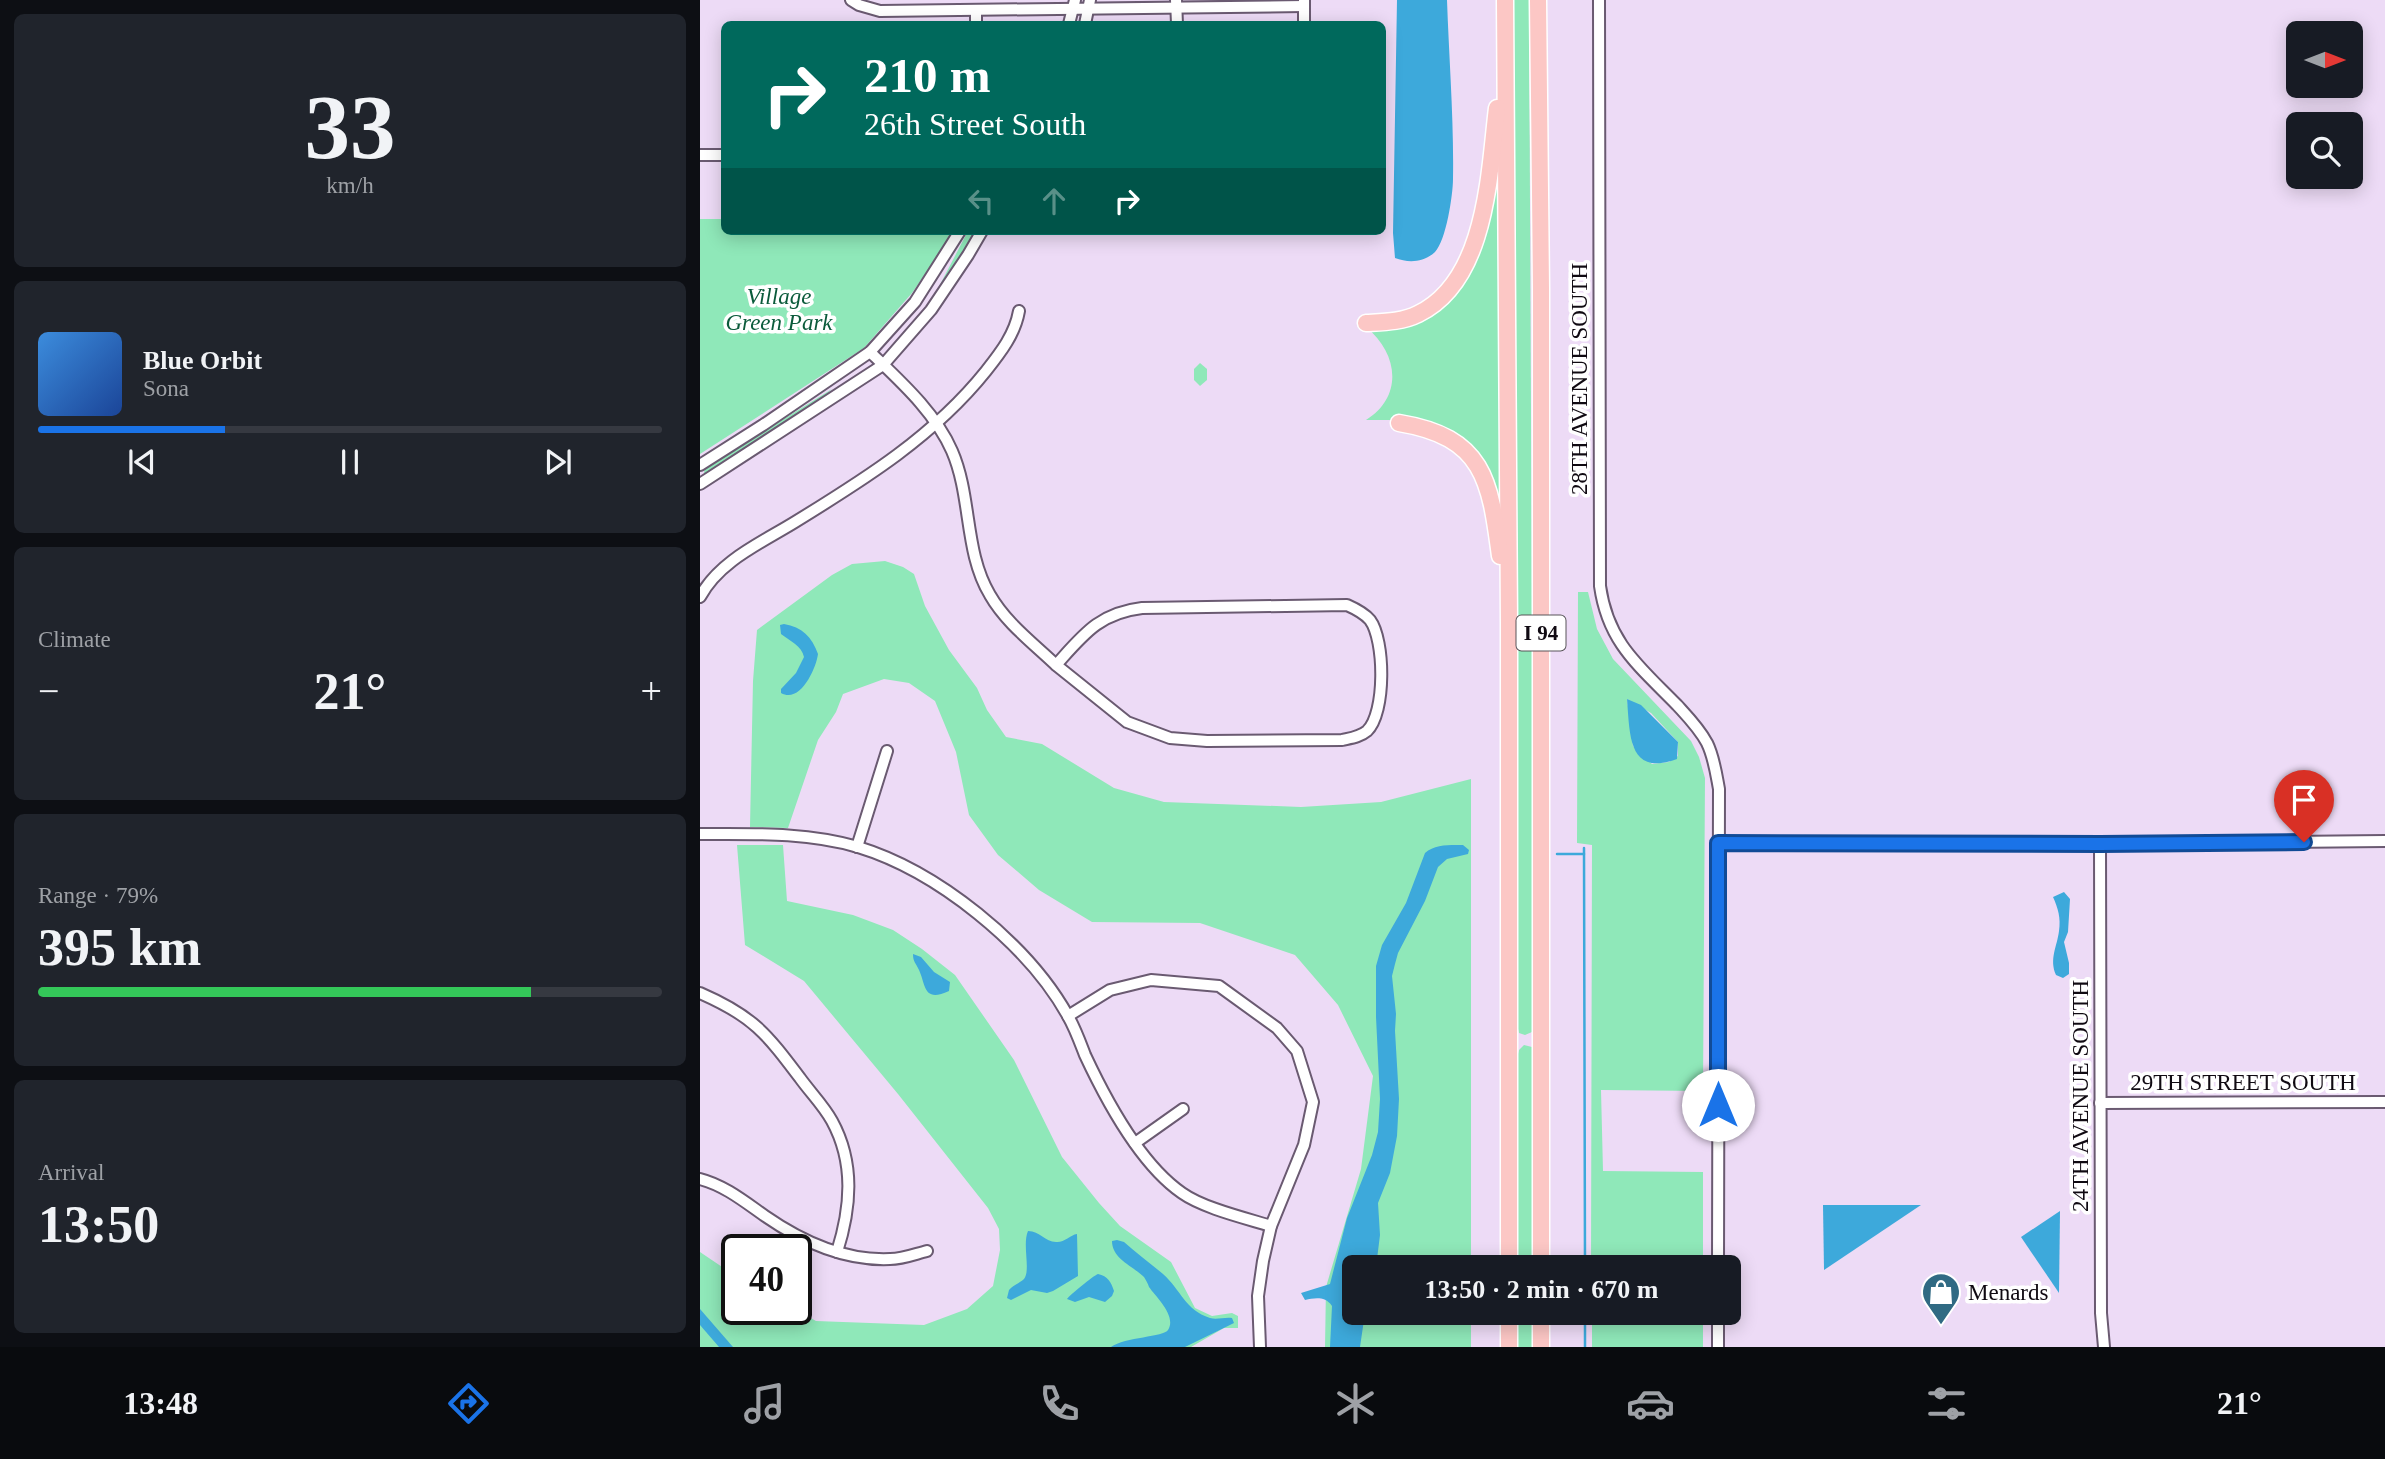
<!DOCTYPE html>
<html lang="en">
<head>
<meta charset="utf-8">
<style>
	:root { --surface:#171b24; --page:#20242c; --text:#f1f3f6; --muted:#9ea1a6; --line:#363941; --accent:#1a73e8 }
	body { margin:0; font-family:"Times New Roman",serif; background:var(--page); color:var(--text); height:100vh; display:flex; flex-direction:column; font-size:26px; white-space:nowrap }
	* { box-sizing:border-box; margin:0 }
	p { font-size:23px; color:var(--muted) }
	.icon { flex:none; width:38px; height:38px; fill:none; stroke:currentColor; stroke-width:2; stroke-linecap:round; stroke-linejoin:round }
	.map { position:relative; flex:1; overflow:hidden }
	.sheet { display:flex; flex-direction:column; gap:14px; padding:14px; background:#0d0f14; width:700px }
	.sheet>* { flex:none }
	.top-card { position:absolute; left:21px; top:21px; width:665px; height:214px; border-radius:10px; box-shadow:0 4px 18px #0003; background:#00695c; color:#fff; overflow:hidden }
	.needle { width:46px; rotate:90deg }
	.controls { position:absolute; left:1586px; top:21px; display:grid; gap:14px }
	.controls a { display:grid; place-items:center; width:77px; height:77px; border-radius:10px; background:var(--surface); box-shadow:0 4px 18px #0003; font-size:35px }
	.speed { position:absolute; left:21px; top:1234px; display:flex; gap:14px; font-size:35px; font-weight:700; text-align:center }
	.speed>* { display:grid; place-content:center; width:91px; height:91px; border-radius:50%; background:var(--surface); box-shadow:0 4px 18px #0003; line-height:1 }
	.speed .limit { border:4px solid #111; border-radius:10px; background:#fff; color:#111 }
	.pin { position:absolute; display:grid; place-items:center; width:60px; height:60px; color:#fff; margin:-72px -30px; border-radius:50% 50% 50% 0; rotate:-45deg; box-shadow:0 0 7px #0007 }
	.pin .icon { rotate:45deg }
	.me { position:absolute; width:77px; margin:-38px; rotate:0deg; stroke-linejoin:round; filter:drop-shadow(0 0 5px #0008) }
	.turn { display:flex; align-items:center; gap:24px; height:147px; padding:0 28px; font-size:32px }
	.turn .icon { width:91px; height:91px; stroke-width:2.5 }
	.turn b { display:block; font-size:49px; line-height:60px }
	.lanes { display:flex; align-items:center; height:66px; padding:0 28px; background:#0003; justify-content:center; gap:35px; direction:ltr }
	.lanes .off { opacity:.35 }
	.big { font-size:52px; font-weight:800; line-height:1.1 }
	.sheet .widget { flex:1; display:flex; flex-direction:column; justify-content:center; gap:10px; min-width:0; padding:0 24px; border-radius:10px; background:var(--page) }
	.sheet .dial { align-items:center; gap:0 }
	.dial b { font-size:91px; line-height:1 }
	.song { display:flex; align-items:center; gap:21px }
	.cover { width:84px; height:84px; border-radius:10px; background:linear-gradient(135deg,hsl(210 70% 55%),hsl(220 70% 35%)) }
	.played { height:7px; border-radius:4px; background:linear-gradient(90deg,var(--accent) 30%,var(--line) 30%) }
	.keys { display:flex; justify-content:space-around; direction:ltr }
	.heat { display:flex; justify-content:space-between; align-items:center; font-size:38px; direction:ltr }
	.charge { height:10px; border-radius:5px; background:linear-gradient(90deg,#34c759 79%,var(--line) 0) }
	.trip { position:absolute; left:642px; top:1255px; width:399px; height:70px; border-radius:10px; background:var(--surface); box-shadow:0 4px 18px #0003; font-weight:800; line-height:70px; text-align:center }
	.tab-bar { display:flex; height:112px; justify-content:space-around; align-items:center; background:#090b0e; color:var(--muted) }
	.tab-bar .icon { width:49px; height:49px }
	.tab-bar .active { color:var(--accent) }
	.tab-bar b { font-size:32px; color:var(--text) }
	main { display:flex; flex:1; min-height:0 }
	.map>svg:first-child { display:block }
</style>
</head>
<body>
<main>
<section class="sheet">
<div class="widget dial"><b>33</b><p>km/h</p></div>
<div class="widget">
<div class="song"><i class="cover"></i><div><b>Blue Orbit</b><p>Sona</p></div></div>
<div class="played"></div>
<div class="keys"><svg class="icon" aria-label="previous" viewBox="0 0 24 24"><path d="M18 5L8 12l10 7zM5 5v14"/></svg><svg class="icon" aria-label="pause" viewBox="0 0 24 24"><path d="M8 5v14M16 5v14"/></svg><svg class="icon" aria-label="next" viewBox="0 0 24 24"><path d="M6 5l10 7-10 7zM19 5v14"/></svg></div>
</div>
<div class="widget"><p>Climate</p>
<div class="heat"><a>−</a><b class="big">21°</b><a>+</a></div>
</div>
<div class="widget"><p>Range · 79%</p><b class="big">395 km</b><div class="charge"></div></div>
<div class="widget"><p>Arrival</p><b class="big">13:50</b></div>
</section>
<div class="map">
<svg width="1685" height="1347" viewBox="0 0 1685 1347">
	<rect width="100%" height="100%" fill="#eddbf6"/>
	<!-- green -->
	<g fill="#8fe8b9" fill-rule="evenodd">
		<path d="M811,0h18l5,1023 -2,9 -7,3 -6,-2 -3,-13z"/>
		<path d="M798,162l3,344 -1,7 -14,-47 -76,-46h-44c38,-24 32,-67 0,-93l81,-26z"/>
		<path d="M0,219h24v12h231l-43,62 -48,55 -164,106z"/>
		<path d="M268,231h7l-26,46 -17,23z"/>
		<path d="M500,363l7,6v11l-7,6 -6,-6v-11z"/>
		<path d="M132,389l-20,19 -104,66 -4,-1 1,-5z"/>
		<path d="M185,561l18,6 11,7 11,32 24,44 28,38 10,22 19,27 36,7 72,44 50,14 137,5 80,-5 90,-23v488h-117v45l117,1v34h-146l1,-60 35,-118 12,-93 -35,-71 -43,-50 -95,-32 -108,-1 -53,-32 -41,-35 -29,-40 -13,-63 -21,-51 -26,-18 -25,-4 -41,15 -7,18 -18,28 -30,88 -38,-1 3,-146 4,-51 75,-55 20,-11z"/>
		<path d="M878,592h10l9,37 16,30 78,82 8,16 6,21 -2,313 -102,-1 2,81 100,1v95h-112l1,-422 -15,-2zM927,699l24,14 27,29v14l-9,6 -17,2 -19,-18z"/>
		<path d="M37,845h46l4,56 66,14 40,15 29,19 33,26 59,85 48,97 37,46 21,23 51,36 24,46 17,8 20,-3 6,3v12h-14l-33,19h-491v-95l37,25v32h57l22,12 108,4 43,-16 26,-23 7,-36 -1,-21 -11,-21 -90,-114 -94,-113 -59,-36z"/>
		<path d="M824,1045l8,2 2,9v211h-17v-209l2,-8z"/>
		<rect x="817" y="1313" width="17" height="34"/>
		<rect x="892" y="1313" width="111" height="34"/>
	</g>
	<!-- water -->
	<g fill="#3da9db">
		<path d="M697,0h50c2,59 7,120 6,179 0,16 -7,62 -18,73 -12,11 -27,11 -40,6l-2,-25z"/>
		<path d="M84,624c18,3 28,13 34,30 -2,15 -18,50 -37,39v-4l15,-16 8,-16c-2,-11 -14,-16 -23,-23l-1,-9z"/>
		<path d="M927,699l14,6 37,37 -1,17c-49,18 -47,-24 -50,-60z"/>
		<path d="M763,845l6,5 -1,4 -21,5 -9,8 -13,34 -27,52 -3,11 -3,12 4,38 -1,17 4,68 -2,37 -7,37 -12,30 2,32 -4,32h-22v45l11,1 -5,34h-30l2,-41c-7,-10 -17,-8 -27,-6l-4,-7 29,-9 17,-66 25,-63 6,-23 2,-33 -4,-82v-51l6,-21 24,-42 19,-50c10,-9 25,-8 38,-8z"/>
		<path d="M1364,892l6,7 -2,33 -4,10 5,21v11l-6,4 -7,-3c-7,-16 1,-28 3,-44 2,-13 -1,-23 -6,-34z"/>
		<path d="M213,954l8,3 13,15 16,10 -1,9c-26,12 -23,-6 -30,-21 -3,-7 -6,-8 -6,-16z"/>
		<path d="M1123,1205h98l-97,65z"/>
		<path d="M1360,1211l-1,82 -38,-56z"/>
		<path d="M328,1231c12,0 17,11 28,11 8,1 14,-7 21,-8l1,42 -25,15 -6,2 -16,-3 -20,10 -4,-2 2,-8c4,-5 11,-7 15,-11 7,-9 -2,-34 4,-48z"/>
		<path d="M417,1240l7,2c12,11 26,21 39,32 18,16 22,36 47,44 7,2 14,-1 22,0l2,5 -49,24h-74c14,-10 53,-10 57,-17 9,-14 -12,-33 -19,-43 -1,-3 -3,-7 -5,-10 -11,-11 -32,-18 -32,-36z"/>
		<path d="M398,1274c10,2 13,8 16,17l-2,5 -7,6 -16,-5 -14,5 -8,-3c4,-5 26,-23 31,-25z"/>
		<path d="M0,1309l33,38h-14l-19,-22z"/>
	</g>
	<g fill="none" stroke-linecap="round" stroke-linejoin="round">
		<!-- stream -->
		<g stroke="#3da9db" stroke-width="2.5">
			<path d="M884,848l1,419"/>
			<path d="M857,854h27"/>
			<path d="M885,1312v35"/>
		</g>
		<defs>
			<g id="minor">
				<path d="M151,0l8,5 21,6 424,-5"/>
				<path d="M476,0l1,24"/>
				<path d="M604,0v24"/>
				<path d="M899,0l1,586c8,57 39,80 77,119 11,12 22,23 30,38 7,14 9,30 12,46l-1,478"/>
				<path d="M276,24v-14"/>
				<path d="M369,24l6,-24"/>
				<path d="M385,24l5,-24"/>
				<path d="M0,155h24"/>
				<path d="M170,352c30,29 65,60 82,99 20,46 12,101 38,144 16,28 43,48 66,70"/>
				<path d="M0,465l63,-40 107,-73 45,-50 45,-71"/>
				<path d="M0,484l183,-119 48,-55 37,-55 14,-24"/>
				<path d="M0,597c19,-36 61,-54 95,-75 70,-43 139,-86 191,-151 15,-19 29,-37 33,-60"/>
				<path d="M647,605c9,4 17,8 23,15 15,20 16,93 -3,111 -7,6 -16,7 -25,9l-135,1 -37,-3 -43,-16 -71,-57c27,-30 43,-52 86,-57z"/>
				<path d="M0,834c53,0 107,-2 158,13 79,24 170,97 210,169 7,12 12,26 17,39 21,45 55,109 97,138 21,15 63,25 89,33"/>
				<path d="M1018,843l382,1 285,-3"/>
				<path d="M1400,844l1,469 3,34"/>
				<path d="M157,847l30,-96"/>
				<path d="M0,993c53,23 66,40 100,85 10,14 24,28 32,43 23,42 19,87 5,131"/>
				<path d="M368,1016l42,-26 41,-10 68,6 58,42 20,23 16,51 -9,43 -33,81 -8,35 -5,35 2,51"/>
				<path d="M1400,1103l285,-1"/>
				<path d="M435,1143l48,-34"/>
				<path d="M0,1179c24,6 45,23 65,37 36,25 80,45 125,43 13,0 25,-5 37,-8"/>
				<path d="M1018,1347v-35"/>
			</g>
			<g id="highway">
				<path d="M805,0l4,623v644"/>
				<path d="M838,0l3,288v979"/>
				<path d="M666,323c18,-1 36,-1 52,-9 69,-33 71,-141 79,-206"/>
				<path d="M699,423c85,14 91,57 101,133"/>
				<path d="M809,1312v35"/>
				<path d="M841,1312v35"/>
			</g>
		</defs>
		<!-- minor casing -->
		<use href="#minor" stroke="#6a5a71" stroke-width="14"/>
		<!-- highway casing -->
		<use href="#highway" stroke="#fff" stroke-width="19"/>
		<!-- minor -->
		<use href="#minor" stroke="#fff" stroke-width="10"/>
		<!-- highway -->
		<use href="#highway" stroke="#fcc7c5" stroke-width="16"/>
	</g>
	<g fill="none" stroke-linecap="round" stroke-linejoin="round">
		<defs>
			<path id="route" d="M1018,1105v-262l382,1 204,-2"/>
		</defs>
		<!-- route casing -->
		<use href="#route" stroke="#114b97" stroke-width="18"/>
		<!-- route -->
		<use href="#route" stroke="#1a73e8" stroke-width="12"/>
	</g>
	<!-- icons -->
	<defs>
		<symbol id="shop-pin" viewBox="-11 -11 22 30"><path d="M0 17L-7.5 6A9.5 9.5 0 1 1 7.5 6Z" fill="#306a83" stroke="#fff"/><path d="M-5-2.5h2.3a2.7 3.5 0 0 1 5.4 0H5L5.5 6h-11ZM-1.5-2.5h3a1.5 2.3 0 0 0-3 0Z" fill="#fff"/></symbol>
	</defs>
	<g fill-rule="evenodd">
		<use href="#shop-pin" x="1219" y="1270" width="44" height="60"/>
	</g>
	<g text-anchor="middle" stroke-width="7" stroke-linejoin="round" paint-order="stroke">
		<!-- shield labels -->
		<rect fill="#fff" stroke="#585459" stroke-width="2" x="816.5" y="615.5" width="49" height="35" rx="5"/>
		<g font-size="21" font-weight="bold" fill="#100a12">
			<text x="841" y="640">I 94</text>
		</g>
		<!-- park labels -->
		<g font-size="23" font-style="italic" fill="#0b5b3b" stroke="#fff">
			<text x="79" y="304">Village<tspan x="79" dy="26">Green Park</tspan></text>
		</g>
		<!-- street labels -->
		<g font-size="23" fill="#100a12" stroke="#fff">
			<text transform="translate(879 379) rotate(-90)" y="8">28TH AVENUE SOUTH</text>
			<text x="1543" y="1090">29TH STREET SOUTH</text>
			<text transform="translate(1380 1096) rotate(-90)" y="8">24TH AVENUE SOUTH</text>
		</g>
		<!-- poi labels -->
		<g font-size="23" fill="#100a12" stroke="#fff" text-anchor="start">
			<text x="1268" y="1300">Menards</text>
		</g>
	</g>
</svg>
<div class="controls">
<a><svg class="needle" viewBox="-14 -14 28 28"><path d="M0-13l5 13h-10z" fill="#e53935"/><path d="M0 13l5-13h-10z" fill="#9ea1a6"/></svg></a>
<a><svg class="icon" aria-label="search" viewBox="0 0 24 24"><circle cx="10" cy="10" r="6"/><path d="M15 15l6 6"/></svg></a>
</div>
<div class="speed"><div class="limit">40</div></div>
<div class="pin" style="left:1604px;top:842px;background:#d93025"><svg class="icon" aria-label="arrive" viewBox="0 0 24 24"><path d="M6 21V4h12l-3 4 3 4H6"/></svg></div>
<svg class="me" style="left:1018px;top:1105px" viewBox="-20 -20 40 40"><circle r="19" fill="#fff"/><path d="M0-13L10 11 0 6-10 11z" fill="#1a73e8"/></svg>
<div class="trip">13:50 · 2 min · 670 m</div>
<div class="top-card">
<div class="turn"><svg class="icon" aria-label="right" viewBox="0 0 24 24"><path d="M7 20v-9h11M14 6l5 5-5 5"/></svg><div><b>210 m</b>26th Street South</div></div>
<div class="lanes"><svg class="icon off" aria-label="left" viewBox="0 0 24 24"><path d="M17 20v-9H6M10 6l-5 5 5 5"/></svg><svg class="icon off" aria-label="ahead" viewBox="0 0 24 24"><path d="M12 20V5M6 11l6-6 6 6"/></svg><svg class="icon" aria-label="right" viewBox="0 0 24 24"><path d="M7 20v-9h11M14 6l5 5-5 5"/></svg></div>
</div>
</div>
</main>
<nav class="tab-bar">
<b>13:48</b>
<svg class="icon active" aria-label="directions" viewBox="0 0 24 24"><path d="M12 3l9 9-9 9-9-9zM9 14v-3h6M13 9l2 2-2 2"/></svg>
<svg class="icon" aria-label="music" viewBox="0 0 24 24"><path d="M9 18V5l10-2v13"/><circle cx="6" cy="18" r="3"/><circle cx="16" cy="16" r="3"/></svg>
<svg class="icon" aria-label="phone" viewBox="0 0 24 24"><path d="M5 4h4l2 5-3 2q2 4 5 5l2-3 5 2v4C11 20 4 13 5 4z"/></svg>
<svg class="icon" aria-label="climate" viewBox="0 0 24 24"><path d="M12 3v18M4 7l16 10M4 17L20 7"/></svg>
<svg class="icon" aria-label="car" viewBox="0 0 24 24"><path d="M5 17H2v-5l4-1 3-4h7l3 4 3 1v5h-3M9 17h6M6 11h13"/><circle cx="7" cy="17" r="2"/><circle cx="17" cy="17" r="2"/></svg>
<svg class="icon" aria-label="filters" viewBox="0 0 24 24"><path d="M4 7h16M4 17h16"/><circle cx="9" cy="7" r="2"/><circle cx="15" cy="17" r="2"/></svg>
<b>21°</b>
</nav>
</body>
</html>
